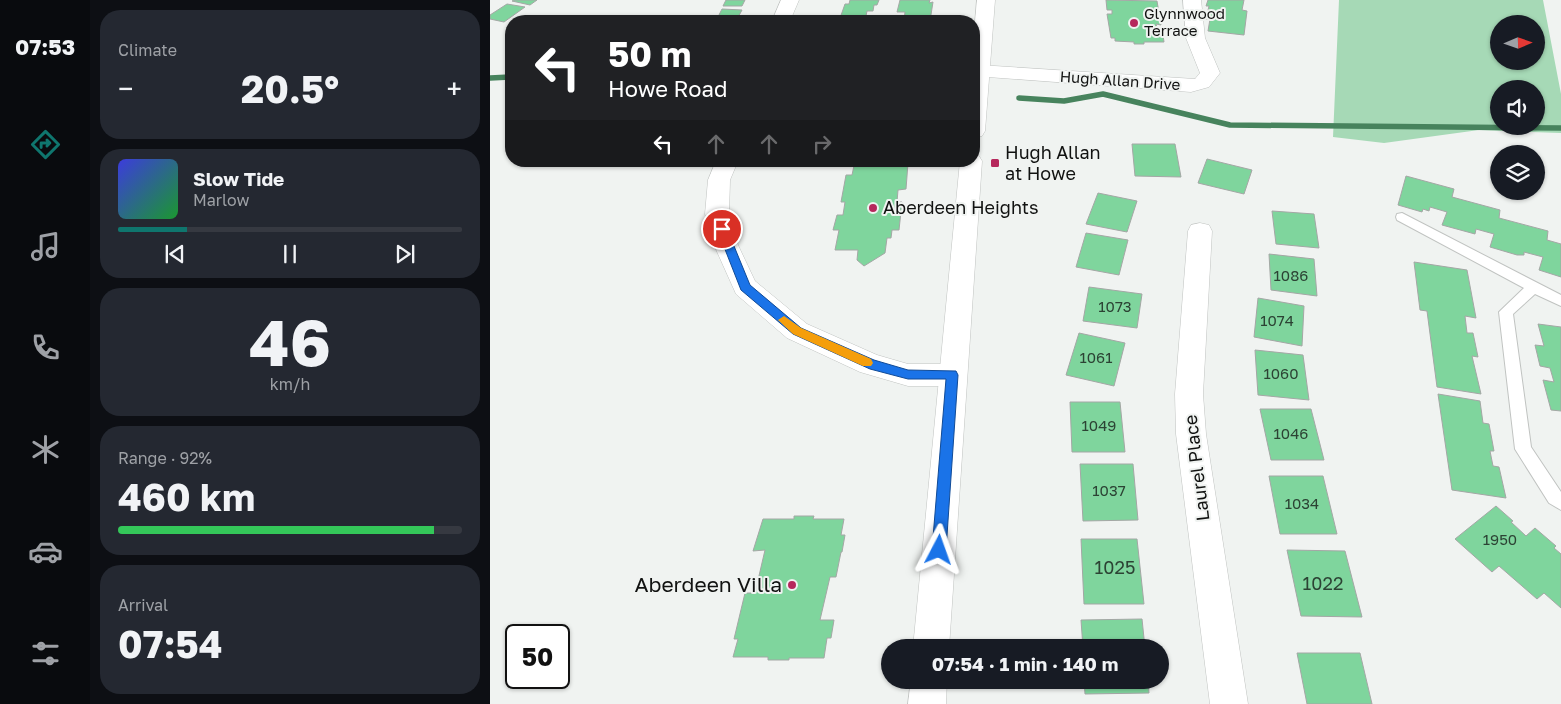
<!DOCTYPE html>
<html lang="en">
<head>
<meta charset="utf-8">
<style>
	:root { --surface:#171b24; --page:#242831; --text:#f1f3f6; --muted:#9ea1a6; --line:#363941; --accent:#0f766e }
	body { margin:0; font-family:"Golos Text",sans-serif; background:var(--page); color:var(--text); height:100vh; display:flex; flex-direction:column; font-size:19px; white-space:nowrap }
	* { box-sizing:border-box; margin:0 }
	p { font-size:16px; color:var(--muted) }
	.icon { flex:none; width:28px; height:28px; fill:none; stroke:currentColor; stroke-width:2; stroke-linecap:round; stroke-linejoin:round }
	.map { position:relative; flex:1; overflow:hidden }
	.sheet { display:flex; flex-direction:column; gap:10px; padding:10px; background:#0d0f14; width:400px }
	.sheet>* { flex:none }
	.guide { position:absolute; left:15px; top:15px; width:475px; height:152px; border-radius:20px; box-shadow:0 1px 4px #0004; background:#202124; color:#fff; overflow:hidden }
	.needle { width:32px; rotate:88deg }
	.tools { position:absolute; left:1000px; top:15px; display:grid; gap:10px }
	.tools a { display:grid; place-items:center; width:55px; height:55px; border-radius:50%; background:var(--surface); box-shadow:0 1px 4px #0004; font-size:25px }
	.speed { position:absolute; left:15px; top:624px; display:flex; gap:10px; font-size:25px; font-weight:700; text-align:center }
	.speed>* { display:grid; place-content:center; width:65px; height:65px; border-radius:50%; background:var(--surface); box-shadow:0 1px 4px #0004; line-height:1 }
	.speed .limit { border:2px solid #111; border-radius:8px; background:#fff; color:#111 }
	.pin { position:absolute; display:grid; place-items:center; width:42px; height:42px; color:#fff; margin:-21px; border:2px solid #fff; border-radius:50%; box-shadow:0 1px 5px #0007 }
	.me { position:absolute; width:55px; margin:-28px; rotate:4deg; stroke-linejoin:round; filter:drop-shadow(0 0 4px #0008) }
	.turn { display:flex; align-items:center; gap:18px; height:105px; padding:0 20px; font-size:22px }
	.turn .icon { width:65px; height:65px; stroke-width:2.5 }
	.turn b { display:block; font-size:35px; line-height:42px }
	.lanes { display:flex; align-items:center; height:48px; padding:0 20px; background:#0003; justify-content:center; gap:25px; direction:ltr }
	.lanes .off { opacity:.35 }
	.big { font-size:38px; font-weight:700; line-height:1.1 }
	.sheet .card { flex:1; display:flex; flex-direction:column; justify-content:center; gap:8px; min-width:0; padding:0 18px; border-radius:20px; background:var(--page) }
	.sheet .dial { align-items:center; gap:0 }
	.dial b { font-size:65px; line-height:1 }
	.song { display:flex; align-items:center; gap:15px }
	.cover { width:60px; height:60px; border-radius:8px; background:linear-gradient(135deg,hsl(240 70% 55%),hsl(130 70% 35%)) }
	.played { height:5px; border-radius:2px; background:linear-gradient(90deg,var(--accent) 20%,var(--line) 20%) }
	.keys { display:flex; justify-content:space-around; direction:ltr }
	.heat { display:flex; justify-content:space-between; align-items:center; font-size:28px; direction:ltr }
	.charge { height:8px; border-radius:4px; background:linear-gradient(90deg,#34c759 92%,var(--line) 0) }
	.trip { position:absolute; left:391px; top:639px; width:288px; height:50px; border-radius:25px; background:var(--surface); box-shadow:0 1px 4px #0004; font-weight:700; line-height:50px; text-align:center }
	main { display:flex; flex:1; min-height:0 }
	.tabs { display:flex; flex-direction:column; width:90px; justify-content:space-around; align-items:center; background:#090b0e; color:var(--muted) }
	.tabs .icon { width:35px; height:35px }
	.tabs .current { color:var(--accent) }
	.tabs b { font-size:22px; color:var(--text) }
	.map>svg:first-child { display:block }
</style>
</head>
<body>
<main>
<nav class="tabs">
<b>07:53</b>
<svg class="icon current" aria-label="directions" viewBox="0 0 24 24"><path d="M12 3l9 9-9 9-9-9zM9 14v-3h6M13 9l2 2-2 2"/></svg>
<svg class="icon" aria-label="music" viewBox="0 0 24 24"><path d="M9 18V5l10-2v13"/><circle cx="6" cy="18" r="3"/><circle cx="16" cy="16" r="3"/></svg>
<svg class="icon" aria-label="phone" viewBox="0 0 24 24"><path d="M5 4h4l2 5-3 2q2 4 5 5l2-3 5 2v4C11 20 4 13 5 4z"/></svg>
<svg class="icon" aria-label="climate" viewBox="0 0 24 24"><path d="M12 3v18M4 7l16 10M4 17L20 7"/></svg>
<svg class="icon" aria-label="car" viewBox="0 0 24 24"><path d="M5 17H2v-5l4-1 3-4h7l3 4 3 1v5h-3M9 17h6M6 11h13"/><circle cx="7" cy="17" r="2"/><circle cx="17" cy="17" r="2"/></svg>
<svg class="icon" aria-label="filters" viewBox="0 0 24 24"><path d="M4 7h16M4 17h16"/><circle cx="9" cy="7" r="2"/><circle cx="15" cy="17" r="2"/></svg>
</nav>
<section class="sheet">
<div class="card"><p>Climate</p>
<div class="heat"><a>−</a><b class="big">20.5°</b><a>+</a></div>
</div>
<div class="card">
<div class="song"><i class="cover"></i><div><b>Slow Tide</b><p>Marlow</p></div></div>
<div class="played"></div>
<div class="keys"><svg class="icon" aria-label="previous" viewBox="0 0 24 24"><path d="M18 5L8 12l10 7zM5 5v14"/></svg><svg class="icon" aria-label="pause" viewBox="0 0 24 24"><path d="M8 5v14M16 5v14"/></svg><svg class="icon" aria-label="next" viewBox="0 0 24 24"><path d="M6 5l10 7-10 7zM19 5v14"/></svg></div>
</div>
<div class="card dial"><b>46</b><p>km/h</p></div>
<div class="card"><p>Range · 92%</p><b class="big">460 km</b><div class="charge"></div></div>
<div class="card"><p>Arrival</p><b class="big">07:54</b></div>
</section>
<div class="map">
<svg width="1071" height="704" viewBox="0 0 1071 704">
	<rect width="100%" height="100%" fill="#f0f3f1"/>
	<!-- green -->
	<path fill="#a6d9b6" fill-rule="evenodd" d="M849,0h204l18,94v39l-82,-3 -95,13 -51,-6zM1009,24h37v37h-37zM1009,89h37v37h-37z"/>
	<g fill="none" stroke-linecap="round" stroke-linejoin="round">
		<!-- stream -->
		<g stroke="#47835d" stroke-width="5.5">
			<path d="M0,78l21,-1"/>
			<path d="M529,98l45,3 39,-7 127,31 331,3"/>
		</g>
	</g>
	<!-- building -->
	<g fill="#7fd59d" stroke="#a4a7a5">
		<path d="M24,0h23l-7,5 -18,-4z"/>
		<path d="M236,0h19l-3,6h-19z"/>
		<path d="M360,0h29l-2,5h-3l-1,6h-6l-2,10h-26l6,-17h4z"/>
		<path d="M410,0h30l-1,3 4,-1 -3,19h-26l1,-9h-8z"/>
		<path d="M616,0l51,1 4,24 -5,-1 1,4h5l2,14h-20v2h-10v-2l-19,-1v-3h-4l-4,-24h5v-4h-5z"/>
		<path d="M718,0h36l-2,10 5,1 -3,24 -36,-4 2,-12h-4l3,-13h-3z"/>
		<path d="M17,4l18,3 -21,15 -14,-3v-4z"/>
		<path d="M232,9l20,1 -6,11h-20z"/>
		<path d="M642,144h43l6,33 -46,-1z"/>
		<path d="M717,159l45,11 -8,24 -46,-11z"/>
		<path d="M365,161h49v2h4l-2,26 -8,1 -1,12h5l-3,28h-7l-1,8h-4l-2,15 -21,13 -7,-6 1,-10h-23l4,-20h-6l4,-15h6l2,-13h-4l5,-27h6z"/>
		<path d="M916,176l48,13 -2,8 48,13 -1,8 49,13 -1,9 14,4v33l-22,-7 4,-13 -19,-5v3h-7l-27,-8 4,-13 -18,-5 -1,5 -33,-9 5,-13 -17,-5 -1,4 -6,-2 -1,3 -24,-7z"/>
		<path d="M608,193l39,8 -10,31 -41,-8z"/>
		<path d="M782,211l42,3 5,34 -43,-4z"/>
		<path d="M596,233l42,7 -9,35 -43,-8z"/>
		<path d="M779,254l45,5 3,37 -46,-6z"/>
		<path d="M924,262l53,8 9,48 -11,-2 2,17h6l5,24 -6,-1 9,38 -44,-7 -10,-76 -7,-1z"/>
		<path d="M599,287l53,7 -5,34 -54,-7z"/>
		<path d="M768,298l46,8 -2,40 -48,-9z"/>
		<path d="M1048,324l23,3v84l-10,-1 -8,-30 11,2 -4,-14 -10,-2 -5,-21 9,1z"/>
		<path d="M589,333l46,10 -11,43 -48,-11z"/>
		<path d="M765,350l48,5 6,45 -51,-5z"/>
		<path d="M948,394l42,7 3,22 6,1 5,27h-4l3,15 6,1 7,31 -54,-8z"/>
		<path d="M580,402h50l5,50h-53z"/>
		<path d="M770,409h51l13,51h-53z"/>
		<path d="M590,464h53l5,56 -55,1z"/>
		<path d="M779,476h54l14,58h-57z"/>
		<path d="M1006,506l17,15 -2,1 15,14 9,-8 21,18 -2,2 7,6v54l-17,-15 -7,6 -38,-33 -7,6 -37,-33z"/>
		<path d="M304,516h20l-1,3h31l-3,16h4l-3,17h-1l-5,25h-6l-10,43h14l-3,18h-4l-3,20h-35v2h-21v-3h-35l5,-18h-4l11,-46h10l10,-43 -12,1 10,-32h31z"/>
		<path d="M591,539h56l7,65h-60z"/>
		<path d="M797,550l58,1 17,66 -61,-1z"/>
		<path d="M652,619l3,29h-62l-2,-28z"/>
		<path d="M807,653h63l12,51h-65z"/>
		<path d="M594,680h64l1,13 -64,1z"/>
	</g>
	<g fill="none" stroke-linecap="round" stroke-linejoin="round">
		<defs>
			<path id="service" d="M912,213l159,82v11l-26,-12 -22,20 18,133 30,45v18l-12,-7 -34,-54 -16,-137 25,-24 -127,-68 -1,-3 1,-3z"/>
			<g id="minor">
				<path d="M693,0h18l4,38 15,35 -11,14 -18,5 -217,-16v-10l5,-1 216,14 5,-6 -14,-35z"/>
				<path d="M710,223l9,2 3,6 -9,163 3,40 42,270h-38l-34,-270 -1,-40 13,-163 3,-6z"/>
			</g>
			<g id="tertiary">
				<path d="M291,0h18l-9,21h-18z"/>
				<path d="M226,161h22l-8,19 -1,34 9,31 17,36 52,43 70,31 31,9h44l10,3 4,8 -4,8 -10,3h-44l-48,-14 -73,-34 -51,-44 -22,-49 -9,-31 3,-34z"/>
			</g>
			<g id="secondary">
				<path d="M487,0h18l-10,131 -3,5 -8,1v-105z"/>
				<path d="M484,155l5,1 3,5 -33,487h-36l47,-487h14z"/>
				<path d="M421,680h36l-1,24h-38z"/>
			</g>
		</defs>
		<!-- service casing -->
		<use href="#service" stroke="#c0c3c1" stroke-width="2"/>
		<!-- minor casing -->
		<use href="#minor" stroke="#c0c3c1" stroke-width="1"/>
		<!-- tertiary casing -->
		<use href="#tertiary" stroke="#c0c3c1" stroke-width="1"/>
		<!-- secondary casing -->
		<use href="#secondary" stroke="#c0c3c1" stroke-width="1"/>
		<!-- service -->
		<use href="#service" fill="#fff" fill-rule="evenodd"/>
		<!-- minor -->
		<use href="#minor" fill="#fff" fill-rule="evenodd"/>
		<!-- tertiary -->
		<use href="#tertiary" fill="#fff" fill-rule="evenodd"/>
		<!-- secondary -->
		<use href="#secondary" fill="#fff" fill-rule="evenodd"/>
	</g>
	<!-- route -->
	<path fill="#1a73e8" stroke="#114b97" d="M232,226l5,3 23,56 51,43 73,32 34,10 48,1 2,4 -12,175 -2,5 -5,2 -5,-2 -2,-5 14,-171h-38l-38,-10 -77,-35 -52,-44 -24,-61z"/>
	<!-- slow -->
	<path fill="#f59e0b" d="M294,316l17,12 70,31 2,4 -2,3h-8l-70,-32 -15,-14z"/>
	<!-- markers -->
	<g fill="#b6285c" stroke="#f0f3f1" stroke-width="2">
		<circle cx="644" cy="23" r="5"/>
		<rect x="500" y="158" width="10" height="10" rx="2.5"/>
		<circle cx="383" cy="208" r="5"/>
		<circle cx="302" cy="585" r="5"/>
	</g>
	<g text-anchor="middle" stroke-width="4" stroke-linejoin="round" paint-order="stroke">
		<!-- far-poi labels -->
		<g font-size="15" fill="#111211" stroke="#f0f3f1" text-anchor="start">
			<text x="654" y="19">Glynnwood<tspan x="654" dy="17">Terrace</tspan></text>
		</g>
		<!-- far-street labels -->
		<g font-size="15" fill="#111211" stroke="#f0f3f1">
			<text transform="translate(630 81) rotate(4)" y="5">Hugh Allan Drive</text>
		</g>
		<!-- number labels -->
		<g font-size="15" fill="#2c4334">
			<text x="801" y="281">1086</text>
			<text x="625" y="312">1073</text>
			<text x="787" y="326">1074</text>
			<text x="606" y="363">1061</text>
			<text x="791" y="379">1060</text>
			<text x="609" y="431">1049</text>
			<text x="801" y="439">1046</text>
			<text x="619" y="496">1037</text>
			<text x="812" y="509">1034</text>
			<text x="1010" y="545">1950</text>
		</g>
		<!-- poi labels -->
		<g font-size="18" fill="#111211" stroke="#f0f3f1" text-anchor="start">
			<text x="515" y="159">Hugh Allan<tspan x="515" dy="21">at Howe</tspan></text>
			<text x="393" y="214">Aberdeen Heights</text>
		</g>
		<!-- street labels -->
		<g font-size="18" fill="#111211" stroke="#f0f3f1">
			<text transform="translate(707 468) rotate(-97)" y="6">Laurel Place</text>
		</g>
		<!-- near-number labels -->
		<g font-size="18" fill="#2c4334">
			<text x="625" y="574">1025</text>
			<text x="833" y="590">1022</text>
		</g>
		<!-- near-poi labels -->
		<g font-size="21" fill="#111211" stroke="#f0f3f1" text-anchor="end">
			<text x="292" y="592">Aberdeen Villa</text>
		</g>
	</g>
</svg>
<div class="tools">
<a><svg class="needle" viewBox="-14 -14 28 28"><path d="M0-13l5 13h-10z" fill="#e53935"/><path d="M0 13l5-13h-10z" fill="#9ea1a6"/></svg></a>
<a><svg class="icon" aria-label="sound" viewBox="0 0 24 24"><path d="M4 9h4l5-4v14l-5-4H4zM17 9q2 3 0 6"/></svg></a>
<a><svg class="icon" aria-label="layers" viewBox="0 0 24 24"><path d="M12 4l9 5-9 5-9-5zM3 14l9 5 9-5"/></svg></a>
</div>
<div class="speed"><div class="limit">50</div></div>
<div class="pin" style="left:232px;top:229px;background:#d93025"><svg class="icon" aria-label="arrive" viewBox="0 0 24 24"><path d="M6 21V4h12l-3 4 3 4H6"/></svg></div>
<svg class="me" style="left:449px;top:550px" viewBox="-20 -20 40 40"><path d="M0-17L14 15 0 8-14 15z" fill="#1a73e8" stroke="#fff" stroke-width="4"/></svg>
<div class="trip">07:54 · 1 min · 140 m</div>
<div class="guide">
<div class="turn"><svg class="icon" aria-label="left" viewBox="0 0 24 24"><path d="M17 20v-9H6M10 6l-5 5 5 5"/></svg><div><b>50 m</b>Howe Road</div></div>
<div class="lanes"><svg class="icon" aria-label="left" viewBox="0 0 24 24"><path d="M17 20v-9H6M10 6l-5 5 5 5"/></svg><svg class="icon off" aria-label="ahead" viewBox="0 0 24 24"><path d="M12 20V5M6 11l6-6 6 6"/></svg><svg class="icon off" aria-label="ahead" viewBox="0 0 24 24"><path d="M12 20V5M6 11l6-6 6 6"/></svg><svg class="icon off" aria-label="right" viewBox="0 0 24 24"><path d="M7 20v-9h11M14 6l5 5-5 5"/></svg></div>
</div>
</div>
</main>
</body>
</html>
